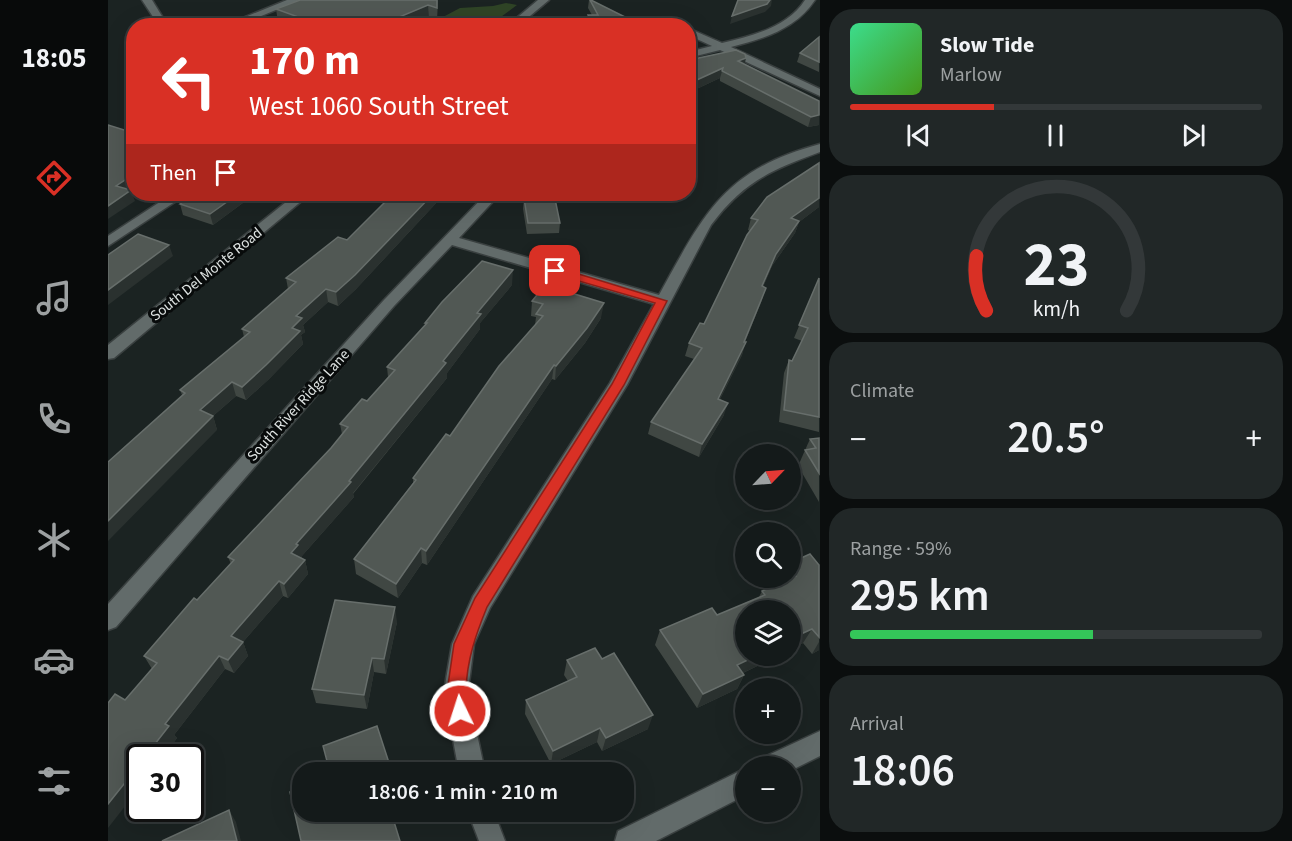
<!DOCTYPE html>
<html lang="en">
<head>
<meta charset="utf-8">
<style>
	:root { --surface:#141a1a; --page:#212727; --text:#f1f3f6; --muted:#9da1a2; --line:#333839; --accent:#d93025 }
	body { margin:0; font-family:"Source Sans 3",sans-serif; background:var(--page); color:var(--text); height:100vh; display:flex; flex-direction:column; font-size:22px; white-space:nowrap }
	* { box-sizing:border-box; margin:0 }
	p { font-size:20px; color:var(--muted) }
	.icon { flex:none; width:33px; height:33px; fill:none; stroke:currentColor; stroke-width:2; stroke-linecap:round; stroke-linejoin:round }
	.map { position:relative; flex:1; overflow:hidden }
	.details { display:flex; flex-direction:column; gap:9px; padding:9px; background:#0b0e0e; width:472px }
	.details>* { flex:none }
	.hud { position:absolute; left:18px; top:18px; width:570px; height:183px; border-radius:24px; box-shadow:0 6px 24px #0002,0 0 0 2px var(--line); background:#d93025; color:#fff; overflow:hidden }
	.needle { width:39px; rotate:65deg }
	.controls { position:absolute; left:627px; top:444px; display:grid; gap:12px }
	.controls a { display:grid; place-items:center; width:66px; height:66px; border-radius:50%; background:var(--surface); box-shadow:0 6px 24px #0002,0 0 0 2px var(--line); font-size:30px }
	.speed { position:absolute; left:18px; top:744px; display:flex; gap:12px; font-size:30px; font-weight:700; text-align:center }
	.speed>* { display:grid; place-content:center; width:78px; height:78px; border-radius:50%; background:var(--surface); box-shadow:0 6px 24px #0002,0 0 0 2px var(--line); line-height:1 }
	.speed .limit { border:3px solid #111; border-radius:9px; background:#fff; color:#111 }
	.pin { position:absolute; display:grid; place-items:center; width:51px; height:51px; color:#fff; margin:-26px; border-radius:12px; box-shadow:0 3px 9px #0006 }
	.me { position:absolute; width:66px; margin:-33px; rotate:356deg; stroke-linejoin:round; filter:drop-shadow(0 0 4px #0008) }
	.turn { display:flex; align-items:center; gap:21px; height:126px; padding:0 24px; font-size:27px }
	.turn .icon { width:78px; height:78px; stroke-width:2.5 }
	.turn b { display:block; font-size:42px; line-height:51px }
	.then { display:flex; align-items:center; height:57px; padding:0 24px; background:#0003; gap:12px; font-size:22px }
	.big { font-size:45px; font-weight:600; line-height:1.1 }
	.details .widget { flex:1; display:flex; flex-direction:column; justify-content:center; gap:9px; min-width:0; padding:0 21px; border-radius:24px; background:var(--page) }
	.details .dial { align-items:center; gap:0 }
	.dial svg { height:156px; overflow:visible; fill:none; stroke:var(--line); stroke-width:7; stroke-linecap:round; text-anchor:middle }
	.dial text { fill:var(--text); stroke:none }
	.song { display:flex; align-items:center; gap:18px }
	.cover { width:72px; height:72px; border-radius:9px; background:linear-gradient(135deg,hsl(150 70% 55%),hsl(100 70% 35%)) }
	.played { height:6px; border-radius:3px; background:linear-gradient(90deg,var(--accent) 35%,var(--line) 35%) }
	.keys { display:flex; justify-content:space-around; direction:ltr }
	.heat { display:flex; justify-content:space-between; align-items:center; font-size:33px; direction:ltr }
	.charge { height:9px; border-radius:4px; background:linear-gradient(90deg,#34c759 59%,var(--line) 0) }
	.trip { position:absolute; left:184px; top:762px; width:342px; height:60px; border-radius:24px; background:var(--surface); box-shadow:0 6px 24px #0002,0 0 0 2px var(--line); font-weight:600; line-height:60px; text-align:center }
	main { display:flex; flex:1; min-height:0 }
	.tab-bar { display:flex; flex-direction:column; width:108px; justify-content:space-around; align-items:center; background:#080a0a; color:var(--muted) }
	.tab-bar .icon { width:42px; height:42px }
	.tab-bar .on { color:var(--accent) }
	.tab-bar b { font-size:27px; color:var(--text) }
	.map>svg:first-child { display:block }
</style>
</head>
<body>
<main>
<nav class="tab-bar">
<b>18:05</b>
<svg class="icon on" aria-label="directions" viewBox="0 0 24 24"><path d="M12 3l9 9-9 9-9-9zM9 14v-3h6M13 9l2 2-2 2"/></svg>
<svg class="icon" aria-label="music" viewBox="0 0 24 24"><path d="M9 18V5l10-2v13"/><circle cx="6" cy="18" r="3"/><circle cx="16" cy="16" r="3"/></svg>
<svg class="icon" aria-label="phone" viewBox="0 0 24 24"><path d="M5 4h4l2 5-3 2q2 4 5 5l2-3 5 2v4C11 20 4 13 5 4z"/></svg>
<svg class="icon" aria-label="climate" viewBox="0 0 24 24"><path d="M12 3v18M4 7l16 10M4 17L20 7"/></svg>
<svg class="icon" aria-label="car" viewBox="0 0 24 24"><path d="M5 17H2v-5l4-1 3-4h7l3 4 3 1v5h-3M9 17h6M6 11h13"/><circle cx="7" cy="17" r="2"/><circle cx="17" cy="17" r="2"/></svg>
<svg class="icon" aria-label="filters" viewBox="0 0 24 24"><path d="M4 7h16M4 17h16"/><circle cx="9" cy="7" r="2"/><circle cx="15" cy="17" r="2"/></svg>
</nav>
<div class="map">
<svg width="712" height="841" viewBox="0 0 712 841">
	<rect width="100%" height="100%" fill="#1b2322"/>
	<!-- green -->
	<path fill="#2f4426" d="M398,3l11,2 -27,20 -75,1 28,-9 17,-9 33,-2z"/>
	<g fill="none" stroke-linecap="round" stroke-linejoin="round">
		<defs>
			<g id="street">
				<path d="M179,0h13l-63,26h-14z"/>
				<path d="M697,0h10c-19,29 -52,39 -84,47l89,42v7l-100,-46 -32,8v-6l24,-6 -24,-11v-7l34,15c30,-7 66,-16 83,-43z"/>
				<path d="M712,144v8c-49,18 -77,30 -109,73l-84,160 -137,223 -16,36 -6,47 17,81h-26l-15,-81 8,-47 21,-48 137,-213 44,-79 -202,-59 -58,61 -278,321 -8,3v-26l276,-304 102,-106h14l-41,44 200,57c45,-81 64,-125 161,-151z"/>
				<path d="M64,194h15l-79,52v-10z"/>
				<path d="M712,731v25l-30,15v-5h-29l3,-9z"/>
				<path d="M638,768v27l-90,46h-41l3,-10z"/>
				<path d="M360,812h26l11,29h-26z"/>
			</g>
			<g id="secondary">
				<path d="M34,0h10l16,26h-9z"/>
				<path d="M430,0h11l-31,26h-11z"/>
				<path d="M188,194h14l-196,164 -6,1v-14z"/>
			</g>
		</defs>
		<!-- street casing -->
		<use href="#street" stroke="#3a4040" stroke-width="3"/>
		<!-- secondary casing -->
		<use href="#secondary" stroke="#3a4040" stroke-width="3"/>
		<!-- street -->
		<use href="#street" fill="#626b6a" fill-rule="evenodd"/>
		<!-- secondary -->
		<use href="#secondary" fill="#626b6a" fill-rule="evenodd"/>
	</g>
	<!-- wall -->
	<g fill="#404743">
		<path d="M192,0h138l-1,21 -8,-3 -19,8h-122l-10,-4 -2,-13z"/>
		<path d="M481,0l54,26h-55l-1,-2 1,-9h4l-4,-7z"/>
		<path d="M711,37v35l-22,-10 3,-9z"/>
		<path d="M580,62l57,3 74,36v24l-11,2 -88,-46v-3l-32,15z"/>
		<path d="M147,194l-42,31 -30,-10 -3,-11z"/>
		<path d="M455,194h18l-3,3z"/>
		<path d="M331,197v3l-83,89 -18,17 -10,-4 -25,23 2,7 -4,3 2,9 -34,35 -23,21 -10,-4 -23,20 4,14 -35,-35 -2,-5 64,-53 -2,-8 46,-40 -2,-11 61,-38z"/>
		<path d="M416,198h13l23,25 -1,10 -32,1 -4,-25z"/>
		<path d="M711,207l-20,15 -4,11 -23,33 -9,21 -1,13 -17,42 -3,13 -22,44 4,16 -25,42 -51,-23 3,-12 43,-63 -9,-3 4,-13 15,-19 46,-93 -2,-1 3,-12z"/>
		<path d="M711,278v154l-40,-10 5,-49 5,-13 3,1 10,-20 -8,-3z"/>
		<path d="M404,285l-32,38v6l-33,44v5l-94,116 1,3 -53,60 1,1 3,2 3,14 -20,24 -5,-2 -40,46 5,14 -14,17 -9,-4 -51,66 3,3 -15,20h-22l-15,-58 27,-31 -8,-13 87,-92 -3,-7 103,-109 11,-14 -2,-10 27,-23 21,-24 -1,-10 38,-41v-3z"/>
		<path d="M424,301l69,17 -16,25 -30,37 -3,-1 -125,186 -5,-2 -24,35 -42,-24 -2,-15 59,-76v-5l37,-42 85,-111 1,-8 -5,-1z"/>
		<path d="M711,438v64l-21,-36 12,-27z"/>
		<path d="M682,563l29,2v85l-7,4 -9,-11 -13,7v-40l-44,46h32l-35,17 1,2 -7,14 -40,19 -42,-63 5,-15 57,-15 42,-18 3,-6 19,-8 -2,-3 1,-2h10z"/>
		<path d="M289,622l-11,52 -12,-2 -7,37 -51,-6 -4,-14z"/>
		<path d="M459,660l81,69 -46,22 -5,-9 -46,22 -26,-50 1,-14 42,-19 -4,-6z"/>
	</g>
	<!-- shaded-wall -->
	<g fill="#2a312f">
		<path d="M662,0h2l-1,6 -6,6 -35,12 2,-8z"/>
		<path d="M320,5l1,13 -19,8h-32z"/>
		<path d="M638,58l-2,9 -6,-6z"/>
		<path d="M615,68l-3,10 -32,15v-9z"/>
		<path d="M711,115v10l-11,2 3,-10z"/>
		<path d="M26,174v13l-15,9 -3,-10z"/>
		<path d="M23,190l4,11 -27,18v-13z"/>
		<path d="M130,194h17l-42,31 -3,-11z"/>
		<path d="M325,194h11l-5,3v3l-83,89 -18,17 -2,-14z"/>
		<path d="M711,198v9l-20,15 -4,11 -23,33 -14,33 4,-13 29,-68z"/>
		<path d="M61,245l4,11 -65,49v-15z"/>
		<path d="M405,270l-1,15 -32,38v6l-33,44v5l-94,115 1,4 -53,60 1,3 -11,-7 5,-9 53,-63 94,-120 34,-48z"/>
		<path d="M658,288l-4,12 -22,54 4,-12z"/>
		<path d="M218,289l2,13 -25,23 2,7 -4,3 2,9 -34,35 -23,21 -4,-13 50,-59 4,-12z"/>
		<path d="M496,303l-3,15 -16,25 -30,37 1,-14z"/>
		<path d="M638,342l-4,13 -28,56 4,-12z"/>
		<path d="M446,365l-2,14 -125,186 -1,-14z"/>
		<path d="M124,382l4,14 -23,20 4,14 -109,111v-20l92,-111z"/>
		<path d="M620,403l-4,12 -25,42 3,-13z"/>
		<path d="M313,548l1,15 -24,35 -2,-14z"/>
		<path d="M197,560l3,14 -20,24 -4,-14z"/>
		<path d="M171,581l4,15 -40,46 5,14 -14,17 -6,-13 3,-24z"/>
		<path d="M287,607l2,15 -11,52 -2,-15z"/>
		<path d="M704,629l-9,14 -13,7v-11z"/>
		<path d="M711,642v8l-7,4z"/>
		<path d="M111,656l6,13 -51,66 3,3 -15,20h-18l21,-34z"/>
		<path d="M648,656h22l-48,23 7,-14z"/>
		<path d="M264,658l2,14 -7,37 -3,-14z"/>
		<path d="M636,675l-7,14 -40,19 6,-14z"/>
		<path d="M545,715l-5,14 -46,22 4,-13z"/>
		<path d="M492,728l-3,14 -46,22 2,-13z"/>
		<path d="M32,764v23l-32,41v-24z"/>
		<path d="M121,810l7,12 5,19h-4z"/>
		<path d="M282,812h13l-12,5z"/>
	</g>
	<!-- building -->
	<g fill="#515854" stroke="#676e6b" stroke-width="1.5">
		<path d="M192,0h137v8l-9,-3 -50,21h-55l-47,-17z"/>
		<path d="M482,0h1l52,26h-50l-5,-11h10z"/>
		<path d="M630,0h32l-3,4 -35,12z"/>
		<path d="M711,37v25l-19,-9z"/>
		<path d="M628,50l9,4 1,4 -8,3 81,40v14l-8,2 -89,-46 1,-3 -35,16v-22l6,-3z"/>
		<path d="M0,125l26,8v41l-18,12 15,4 -23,16z"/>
		<path d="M711,163v35l-28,20 8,3 -23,33 -14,32 4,2 -22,54h2l-28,57 10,4 -26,41 -51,-22 51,-74 -13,-5 11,-20 4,1 43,-89 11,-15 -7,-2 16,-21z"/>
		<path d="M87,194h43l-28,20 -30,-10z"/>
		<path d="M285,194h40l-78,81 -19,17 -10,-3 -30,27 6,2 -10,10 8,3 -34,34 -24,22 -10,-5 -32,28 13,6 -105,105v-59l77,-69 -5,-3 70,-58 -8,-3 54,-47 -10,-4 52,-41 9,3z"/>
		<path d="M432,194h14l6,29h-32l-4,-25h13z"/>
		<path d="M30,234l31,11 -61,45v-35z"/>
		<path d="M374,261l31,9 -36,43 4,1 -38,47 3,2 -97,118 2,1 -55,62 2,1 -7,8 14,7 -21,24 -5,-3 -48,55 12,6 -15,18 -9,-4 -54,68 4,2 -25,32h-4v6l-32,40v-101l7,-9 10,6 32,-37 -13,-7 50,-58 3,2 37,-40 -6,-3 103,-109 17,-21 -8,-3 22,-25 5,2 28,-31 -8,-3 40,-44h-2l17,-21z"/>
		<path d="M711,278v139l-35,-7 5,-50 3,1 16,-33 -9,-3z"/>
		<path d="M437,285l59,18 -17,25 -31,38 -2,-1 -128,186 -5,-3 -25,36 -42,-25 62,-79 -3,-2 33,-44 4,2 49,-70 44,-50 -7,-2 7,-10 -11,-3z"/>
		<path d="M711,438v35l-14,-23 11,-2 -6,-9z"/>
		<path d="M702,554l9,11v72l-7,-8 -22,10v-29h-44v46h10l-19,9 7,10 -41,19 -43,-64 52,-22 5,7 48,-20 -3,-4 34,-15 -6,-7v-6z"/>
		<path d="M227,600l60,7 -11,52 -12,-1 -8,37 -52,-6z"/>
		<path d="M487,648l7,11 12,-6 39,62 -47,23 -6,-10 -47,23 -27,-51 51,-23 -10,-17z"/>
		<path d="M269,726l15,46h-88v-3l23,-8 -4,-15z"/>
		<path d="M195,787v25h88l9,29h-99l-11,-49z"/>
		<path d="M121,810l8,31h-75z"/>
	</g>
	<!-- route -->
	<path fill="#d93025" stroke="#8d1f18" stroke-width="1.5" d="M443,268h8l108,33 -43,84 -137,222c-11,27 -20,52 -21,83 -1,10 4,18 0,28l-6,2 -7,-2 -6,-26 7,-48 21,-46 137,-214 43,-81 -104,-30z"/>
	<g text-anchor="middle" stroke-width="6" stroke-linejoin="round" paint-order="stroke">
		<!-- street labels -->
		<g font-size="15" fill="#dfe4e3" stroke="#080b0b">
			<text transform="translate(98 274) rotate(-39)" y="5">South Del Monte Road</text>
			<text transform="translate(190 405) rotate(-48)" y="5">South River Ridge Lane</text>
		</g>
	</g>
</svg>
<div class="controls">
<a><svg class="needle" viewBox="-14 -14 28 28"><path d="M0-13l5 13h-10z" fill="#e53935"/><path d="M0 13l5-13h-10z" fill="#9da1a2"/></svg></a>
<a><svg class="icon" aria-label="search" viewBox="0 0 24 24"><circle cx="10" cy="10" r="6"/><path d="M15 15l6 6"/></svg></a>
<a><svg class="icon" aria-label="layers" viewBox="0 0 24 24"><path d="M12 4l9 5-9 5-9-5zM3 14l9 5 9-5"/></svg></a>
<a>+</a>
<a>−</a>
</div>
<div class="speed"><div class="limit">30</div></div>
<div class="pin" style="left:447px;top:271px;background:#d93025"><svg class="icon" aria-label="arrive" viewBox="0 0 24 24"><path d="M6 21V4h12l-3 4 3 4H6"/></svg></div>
<svg class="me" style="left:352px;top:711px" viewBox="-20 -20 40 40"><circle r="17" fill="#d93025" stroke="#fff" stroke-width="3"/><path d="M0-11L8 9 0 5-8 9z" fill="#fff"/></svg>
<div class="trip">18:06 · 1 min · 210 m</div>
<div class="hud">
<div class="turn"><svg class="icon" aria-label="left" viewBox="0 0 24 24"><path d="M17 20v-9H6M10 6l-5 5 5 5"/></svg><div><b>170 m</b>West 1060 South Street</div></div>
<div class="then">Then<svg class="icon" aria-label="arrive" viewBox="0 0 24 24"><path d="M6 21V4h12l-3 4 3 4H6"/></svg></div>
</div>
</div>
<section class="details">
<div class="widget">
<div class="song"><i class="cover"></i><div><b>Slow Tide</b><p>Marlow</p></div></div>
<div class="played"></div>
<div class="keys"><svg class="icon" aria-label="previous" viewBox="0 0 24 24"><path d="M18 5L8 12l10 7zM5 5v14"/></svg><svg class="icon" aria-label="pause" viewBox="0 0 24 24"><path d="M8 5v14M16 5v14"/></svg><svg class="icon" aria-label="next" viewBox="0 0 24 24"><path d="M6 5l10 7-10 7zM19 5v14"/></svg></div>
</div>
<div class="widget dial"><svg viewBox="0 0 100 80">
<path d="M14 69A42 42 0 1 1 86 69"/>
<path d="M14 69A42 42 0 0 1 9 41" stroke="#d93025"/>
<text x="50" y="56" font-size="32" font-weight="700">23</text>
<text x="50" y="72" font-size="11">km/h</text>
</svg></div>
<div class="widget"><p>Climate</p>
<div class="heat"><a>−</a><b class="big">20.5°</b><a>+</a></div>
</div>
<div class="widget"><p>Range · 59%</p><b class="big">295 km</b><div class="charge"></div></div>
<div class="widget"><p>Arrival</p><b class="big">18:06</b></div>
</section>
</main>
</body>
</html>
